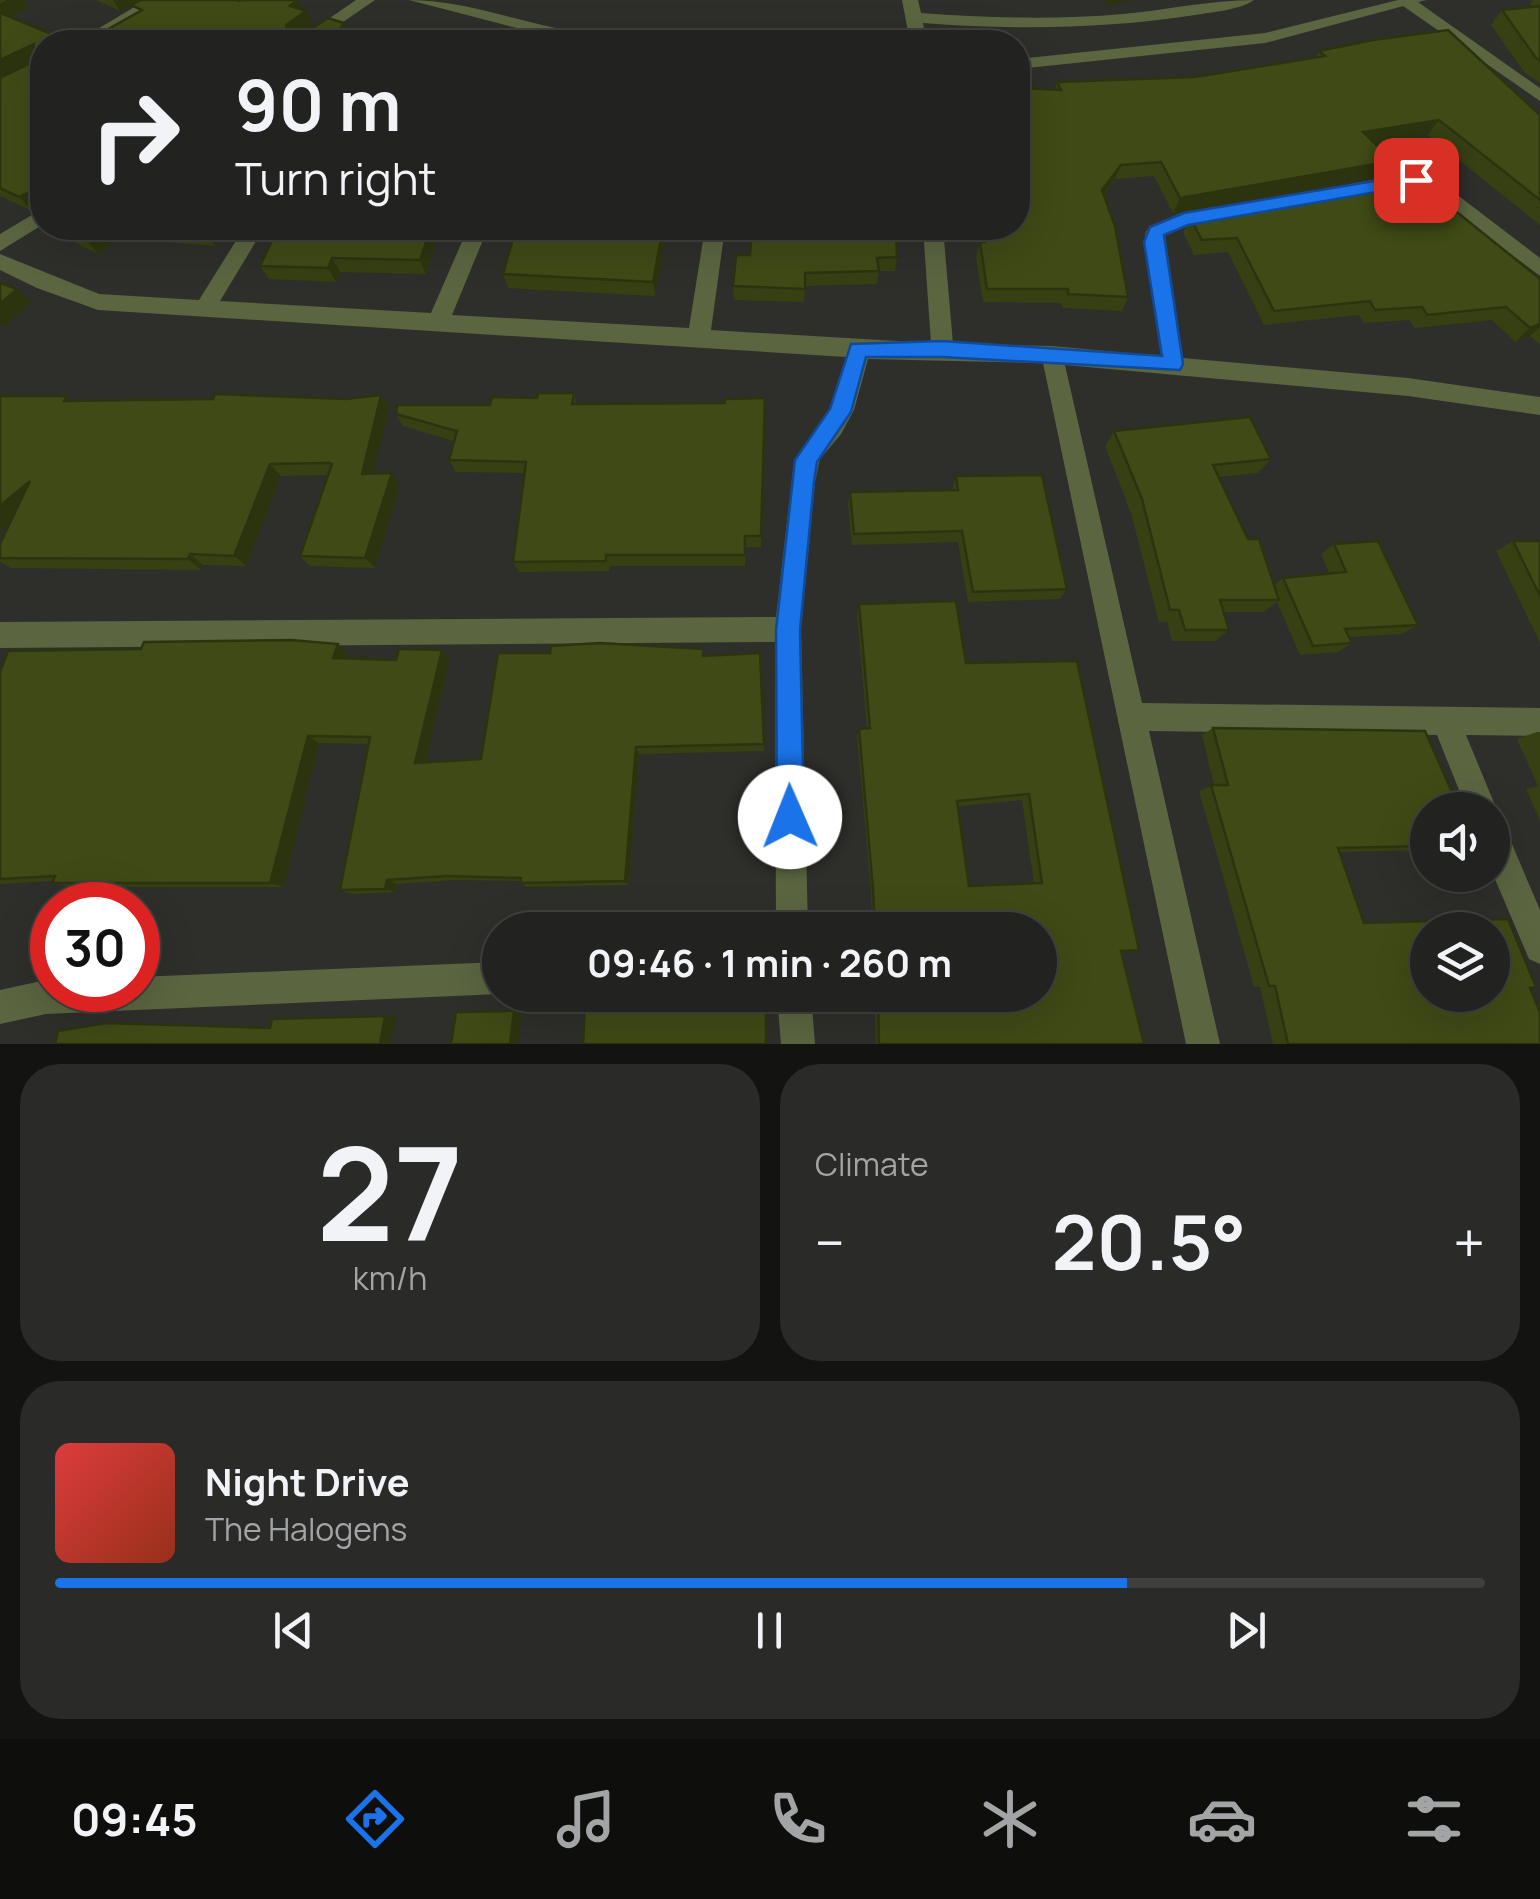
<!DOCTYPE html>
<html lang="en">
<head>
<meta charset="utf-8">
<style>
	:root { --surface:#222320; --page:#2a2b29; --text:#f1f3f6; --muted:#a2a4a5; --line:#3f403e; --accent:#1a73e8 }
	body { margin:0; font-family:Manrope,sans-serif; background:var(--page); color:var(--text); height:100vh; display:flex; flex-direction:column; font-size:38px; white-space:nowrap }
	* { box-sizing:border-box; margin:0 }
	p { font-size:32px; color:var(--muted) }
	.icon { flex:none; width:55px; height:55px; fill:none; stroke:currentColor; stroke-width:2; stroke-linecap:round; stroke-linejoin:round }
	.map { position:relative; height:1044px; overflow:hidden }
	.sheet { display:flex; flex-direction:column; gap:20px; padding:20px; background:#131312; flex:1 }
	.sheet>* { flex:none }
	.top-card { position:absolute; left:30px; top:30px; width:1000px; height:210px; border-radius:40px; box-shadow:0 10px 40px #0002,0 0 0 2px var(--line); background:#222320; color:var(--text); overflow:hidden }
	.controls { position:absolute; left:1410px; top:792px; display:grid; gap:20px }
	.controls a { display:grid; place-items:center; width:100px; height:100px; border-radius:50%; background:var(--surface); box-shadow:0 10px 40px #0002,0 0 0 2px var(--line); font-size:50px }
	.speed { position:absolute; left:30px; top:882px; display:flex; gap:20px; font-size:50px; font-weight:700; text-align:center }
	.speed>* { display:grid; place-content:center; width:130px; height:130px; border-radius:50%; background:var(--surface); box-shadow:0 10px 40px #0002,0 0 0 2px var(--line); line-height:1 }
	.speed .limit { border:15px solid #d22; background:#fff; color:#111 }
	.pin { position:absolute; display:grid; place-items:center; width:85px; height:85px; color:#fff; margin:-42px; border-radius:20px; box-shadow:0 5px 15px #0006 }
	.me { position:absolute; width:110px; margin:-55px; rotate:359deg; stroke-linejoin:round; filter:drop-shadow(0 0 8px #0008) }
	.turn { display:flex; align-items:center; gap:35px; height:210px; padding:0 40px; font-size:45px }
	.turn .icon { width:130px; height:130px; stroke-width:2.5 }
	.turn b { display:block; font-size:70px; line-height:85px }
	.big { font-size:75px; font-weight:700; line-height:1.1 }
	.sheet .tile { flex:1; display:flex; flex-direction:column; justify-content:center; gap:15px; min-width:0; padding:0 35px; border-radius:40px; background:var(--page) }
	.sheet .dial { align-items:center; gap:0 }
	.dial b { font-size:130px; line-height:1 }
	.song { display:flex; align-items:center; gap:30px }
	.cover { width:120px; height:120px; border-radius:15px; background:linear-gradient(135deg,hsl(0 70% 55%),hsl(10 70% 35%)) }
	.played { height:10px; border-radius:5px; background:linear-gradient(90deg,var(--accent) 75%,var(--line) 75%) }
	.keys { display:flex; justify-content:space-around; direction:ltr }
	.heat { display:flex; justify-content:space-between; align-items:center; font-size:55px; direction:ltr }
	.sheet .tiles { flex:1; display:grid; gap:20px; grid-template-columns:1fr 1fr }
	.tile:last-child { grid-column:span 2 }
	.trip { position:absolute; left:482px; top:912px; width:575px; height:100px; border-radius:50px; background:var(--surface); box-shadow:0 10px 40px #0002,0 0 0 2px var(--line); font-weight:700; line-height:100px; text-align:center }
	.dock { display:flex; height:160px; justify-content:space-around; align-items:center; background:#0e0e0d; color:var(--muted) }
	.dock .icon { width:70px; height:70px }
	.dock .current { color:var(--accent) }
	.dock b { font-size:45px; color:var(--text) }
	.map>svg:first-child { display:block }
</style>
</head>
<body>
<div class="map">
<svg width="1540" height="1044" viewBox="0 0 1540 1044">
	<rect width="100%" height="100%" fill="#2e2f2b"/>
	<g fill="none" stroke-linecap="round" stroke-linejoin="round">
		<!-- minor -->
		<g fill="#5b6540" fill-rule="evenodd">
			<path d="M146,0h20l-71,42h-19z"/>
			<path d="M356,0h19l-61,42h-19z"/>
			<path d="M902,0h16l3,13c67,5 134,7 202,1 44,-4 87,-14 131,-14 -14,10 -41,12 -59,15 -91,14 -181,15 -272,8l3,19h-16z"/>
			<path d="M1403,0h12l125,88v13l-137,-95z"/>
			<path d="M1402,174l37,7 101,77v18l-114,-85 -24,-5 -51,10 -10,-6 10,-6z"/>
			<path d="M1223,206l10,7 -3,5 -41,7 -24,10 18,123 225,20 132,19v18l-132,-19 -343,-31 77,338 398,5v28l-74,-1 31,75 -4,9 10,4 37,87v54l-11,-5 -37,-87v-62h-25l-30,-75 -288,-4 71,313h-34l-143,-681 -175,-4 -14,51 -13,24 -21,25 -5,23 -14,147 7,301h-32l-1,-288 -775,6v-26l776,-5 17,-147 9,-22 26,-33 18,-58 -748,-47 -61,-22 -37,-18v-16l99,40 100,6 45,-72h20l-44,73 211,12 37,-85h20l-36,87 237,13 16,-100h20l-14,102 220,13 -8,-115h20l10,116 99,2 109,10 -17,-114 2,-11 32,-17z"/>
			<path d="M42,209v16l-42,26v-17z"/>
			<path d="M500,962v32l-454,20 -46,10v-34l46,-10h6v10h86v-13z"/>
			<path d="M777,995h34l4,49h-34z"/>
		</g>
		<!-- tertiary -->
		<g fill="#5b6540" fill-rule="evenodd">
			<path d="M409,0c50,0 98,18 147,28 21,5 52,2 68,14l-65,-3z"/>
			<path d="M1398,0h28l-161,43 -247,26v-10l247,-26z"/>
		</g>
	</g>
	<!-- wall -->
	<g fill="#364013" fill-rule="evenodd">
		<path d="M0,0h23l6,8 -18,10 31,24v171l-4,-5 -6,3 -32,-15z"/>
		<path d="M96,0h43l-19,11z"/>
		<path d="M1533,0h7v83l-15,-10 -34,-48 11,-15 30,-3 -2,-2z"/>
		<path d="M1319,51l221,64v110l-112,-90 -53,8 8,33 -210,37 -19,-37 -39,3 -11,16 24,102 -6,14 -60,-3v-5l-79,-1 -7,-46 3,-10 -4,-18h43l39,-146 138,-5 120,-19z"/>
		<path d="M1436,201l104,78v65l-10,-8 -15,6 -23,-22 -77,8 -6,-8 -45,3 -5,-8 -95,10 -36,-73 -34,3 -11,-23 7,-14z"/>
		<path d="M53,228h174l-12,18 -96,-8 -21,16 -39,-19z"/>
		<path d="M278,228h163l-15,46 -86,-2 -4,10 -67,-3 -9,-13z"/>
		<path d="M667,228l-12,68 -147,-8 -5,-14z"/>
		<path d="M750,255l147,2 -2,14h-16l-2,13 -72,2 -1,16 -70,-2 -1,-14z"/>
		<path d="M574,393l3,11 148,-1 40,-5 -4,149h-15l-1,19h-135l-1,5 -90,1 -6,-10 12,-89 -69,-1 -7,-12 5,-19 -51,-15 -7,-12 94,-9z"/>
		<path d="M0,396l73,5 316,6 -16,67 27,11 -25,83 -65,-2 -10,-10 28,-81 -47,1 -35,90 -43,-1 -2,5 -190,-2 -11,-6v-18l10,-22 -10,9z"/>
		<path d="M1114,431l157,28 -13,14 -39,4 29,62 26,46 9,-7 46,-5 -8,-19 13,-10 84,81 -16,9 -53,3 3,6 -14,9 -38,3 -23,-53 -13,10h-40l5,18 -14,11h-43l-5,-19h-8l-28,-109 -26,-67z"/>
		<path d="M956,476l111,113 -7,10 -92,3 -10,-60 -106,3 -4,-42 2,-11 102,-2z"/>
		<path d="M1513,541h27v102l-44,-92z"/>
		<path d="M859,604l107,59 173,287 -18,2 23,92h-268l-2,-49h166v-65h-168l-1,-38 -14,-156 2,-7 8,-1 -10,-114zM1022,800l12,83 -65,3 -11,-80z"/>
		<path d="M442,650l8,9 -24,103 55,-3 223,-103 56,-3 4,98 -125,3 -10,131 -102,2 -7,-4v-2l-65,-1 -58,4 -1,8 -44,2 -12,-4 29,-146 -50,-1 -35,144h-212l-20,-4 1,-2 -53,3v-212l348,-19 -2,6 50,1z"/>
		<path d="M1213,728l215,82v40l-89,2 25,71 166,65 10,56h-267l-13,-57h-6l-55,-196 15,-6 -12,-50z"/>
		<path d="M1537,732h3v89l-14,-32 12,-3 -21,-47z"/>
	</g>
	<!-- shaded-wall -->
	<g fill="#2c340f">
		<path d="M7,0h16l6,8 -28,15 -1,-19z"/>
		<path d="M113,0h26l-19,11z"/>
		<path d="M298,0l6,13 2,-2 7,14 -20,14v3l-7,-17 4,-19z"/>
		<path d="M1106,0h29l-31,6z"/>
		<path d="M344,23l6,14 -3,5h-16z"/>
		<path d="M34,44l8,16 -42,19v-19z"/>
		<path d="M1439,120l-11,15 -75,12 10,-15z"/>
		<path d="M1393,161l-10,15 -210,37 7,-15z"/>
		<path d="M1121,165l-6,14 -19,25 6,-14z"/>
		<path d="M30,192l3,11 5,5 -6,3 -13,-14z"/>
		<path d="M104,228h6l9,10 -21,16 -12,-14z"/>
		<path d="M209,228h18l-12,18 -10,-13z"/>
		<path d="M431,228h10l-15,46 -6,-14z"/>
		<path d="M663,228h4l-12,68 -2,-14z"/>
		<path d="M332,258l8,14 -4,10 -8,-14z"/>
		<path d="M17,289l15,14 -28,23 -4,-4v-18z"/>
		<path d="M1540,324v3l-10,9 -15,6 15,-14z"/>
		<path d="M381,395l8,12 -18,79 -9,-12z"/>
		<path d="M270,464l11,12 -35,90 -12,-10z"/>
		<path d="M392,473l8,12 -25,83 -10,-10z"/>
		<path d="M30,481l16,12 -46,38v-25z"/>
		<path d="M190,554l13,11 -2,5 -13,-11z"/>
		<path d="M338,644l10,9 -4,14 -11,-9z"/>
		<path d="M442,650l8,9 -26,111 -9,-7z"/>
		<path d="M308,736l11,7 -35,144 -14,-4z"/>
		<path d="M636,747l3,7 -10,131 -4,-4z"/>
		<path d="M387,880l10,4 -1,8 -11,-3z"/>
		<path d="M514,1011h8l-4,33h-8z"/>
		<path d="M385,1016h12l-6,28h-11z"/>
	</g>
	<!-- building -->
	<g fill="#3f4a16" stroke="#2c340f" stroke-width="2.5" fill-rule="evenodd">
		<path d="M141,0h95l3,1 3,-1h55l-7,6 16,5 -20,14 2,7 21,-1 19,-13 16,5 -13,19h-246l57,-32 -11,-5z"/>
		<path d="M1540,6v55l-4,-3 -34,-48z"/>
		<path d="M0,13l71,29h-29v165l-9,-4 -3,-11 -11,5 -19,-9v-110l33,-16 1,-18 -34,16z"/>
		<path d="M1448,30l92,85v85l-101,-80 -76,12 30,29 -213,37 -19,-36 -40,3 -19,25 13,36 13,71 -60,-3v-5h-81l-7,-47h5l-3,-14h36v-140l43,2 -4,-8 138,-5 130,-21 -6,-5 54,-11z"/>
		<path d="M1412,179l24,22 6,-1 98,79v45l-10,4 -24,-21 -79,8 -5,-8 -47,3 -5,-9 -96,10 -37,-73 -35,2 -12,-22z"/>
		<path d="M60,228h44l-18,12z"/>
		<path d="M144,228h65l-4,5z"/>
		<path d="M278,228h153l-11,32 -88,-2 -4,10 -68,-2z"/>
		<path d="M516,228h147l-10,54 -150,-8z"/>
		<path d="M752,228h144l1,29 -20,1 2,13 -74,2v16l-72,-3 3,-31h14z"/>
		<path d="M0,283l17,6 -17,15z"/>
		<path d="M538,393h36l-2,11 153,-1v-4l40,-1 -4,138h-16v19h-139v6l-93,1 13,-100 -77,-2 8,-29 -61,-17 1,-9h93l2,-8 45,1z"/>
		<path d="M215,394l131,5 35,-4 -19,79 30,-1 -27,85 -65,-2 32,-92 -3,-1 -59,1 -36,92 -44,-2 -2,5 -188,-1v-14l30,-63 -30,25v-110h67l-3,5 149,-2z"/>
		<path d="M1250,417l21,42 -58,6 35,74h11l20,61h-59l9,30h-44l-6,-20h-9l-28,-111 -28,-68z"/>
		<path d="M1042,475l25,114 -94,3 -11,-61 -108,3 -4,-42 108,-2 -2,-14z"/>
		<path d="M1378,541l40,84 -73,4 7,14 -39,3 -30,-68 63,-6 -12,-28z"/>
		<path d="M1513,541h27v55z"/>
		<path d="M956,601l10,62 111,-2 62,289 -18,1 23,93h-265l-1,-49h162v-65h-165l-2,-41 -14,-160 11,-1 -11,-124zM1029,794l13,89 -73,3 -12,-85z"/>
		<path d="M291,640l47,4 -5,14 63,2 3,-11 43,1 -27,113 66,-4 17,-106h52l1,-7 49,-3 103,6v7l57,-3 4,91 -128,3 -11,134 -105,2 1,-5 -75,-2 -59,4 -2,9 -45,1 30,-153 -62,-1 -38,147h-218l3,-7 -55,3v-207l8,-21 133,-2 3,-7z"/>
		<path d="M1213,728l212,3 35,79h-32v36l-90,2 26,75 144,-4 28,68 -6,1 10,24v32h-252l-13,-58h-6l-58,-201h17zM1428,930h64v65h-64z"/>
		<path d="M695,997v8h71v39h-183l2,-38z"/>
		<path d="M514,1011l-4,33h-59l5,-32z"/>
		<path d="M385,1016l-5,28h-325l3,-13 48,-8 164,5 2,-9z"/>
	</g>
	<!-- route -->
	<path fill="#1a73e8" stroke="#114b97" stroke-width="2.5" d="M1416,174l8,6 -2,4 -234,41 -24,10 19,129 -3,6 -238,-13h-76l-15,55 -34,50 -3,20 -14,148 4,187 -4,10 -10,4 -9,-4 -4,-10 -1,-187 19,-170 35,-51 21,-65 91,-3 220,15 -18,-114 6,-15 34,-14z"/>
</svg>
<div class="controls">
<a><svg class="icon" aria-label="sound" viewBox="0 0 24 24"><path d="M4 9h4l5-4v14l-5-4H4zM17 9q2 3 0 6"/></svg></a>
<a><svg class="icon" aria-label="layers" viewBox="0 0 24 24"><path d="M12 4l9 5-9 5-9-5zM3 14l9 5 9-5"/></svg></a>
</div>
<div class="speed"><div class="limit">30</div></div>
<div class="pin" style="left:1416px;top:180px;background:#d93025"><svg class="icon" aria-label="arrive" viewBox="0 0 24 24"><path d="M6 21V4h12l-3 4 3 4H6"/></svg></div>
<svg class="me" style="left:790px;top:817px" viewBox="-20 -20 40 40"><circle r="19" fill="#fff"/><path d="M0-13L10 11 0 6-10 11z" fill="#1a73e8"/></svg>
<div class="trip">09:46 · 1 min · 260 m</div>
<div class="top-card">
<div class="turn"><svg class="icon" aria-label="right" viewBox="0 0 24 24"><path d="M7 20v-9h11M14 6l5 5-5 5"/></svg><div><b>90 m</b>Turn right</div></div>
</div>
</div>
<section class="sheet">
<div class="tiles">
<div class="tile dial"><b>27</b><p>km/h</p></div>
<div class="tile"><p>Climate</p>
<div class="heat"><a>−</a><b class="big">20.5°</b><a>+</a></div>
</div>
<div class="tile">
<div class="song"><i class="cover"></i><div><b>Night Drive</b><p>The Halogens</p></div></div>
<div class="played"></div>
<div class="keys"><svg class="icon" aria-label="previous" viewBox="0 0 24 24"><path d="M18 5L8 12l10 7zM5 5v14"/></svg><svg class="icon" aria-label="pause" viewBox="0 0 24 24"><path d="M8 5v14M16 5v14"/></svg><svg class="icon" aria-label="next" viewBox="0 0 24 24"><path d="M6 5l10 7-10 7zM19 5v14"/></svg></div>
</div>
</div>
</section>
<nav class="dock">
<b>09:45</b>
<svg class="icon current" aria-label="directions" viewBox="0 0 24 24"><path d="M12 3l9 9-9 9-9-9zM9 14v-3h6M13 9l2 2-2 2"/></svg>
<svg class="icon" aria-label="music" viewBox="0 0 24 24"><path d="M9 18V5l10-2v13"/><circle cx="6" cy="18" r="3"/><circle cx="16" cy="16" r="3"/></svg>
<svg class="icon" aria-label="phone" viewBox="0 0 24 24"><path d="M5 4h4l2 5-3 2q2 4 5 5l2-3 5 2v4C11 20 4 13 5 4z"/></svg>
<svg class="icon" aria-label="climate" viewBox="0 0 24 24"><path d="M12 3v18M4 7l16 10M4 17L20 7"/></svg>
<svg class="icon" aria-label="car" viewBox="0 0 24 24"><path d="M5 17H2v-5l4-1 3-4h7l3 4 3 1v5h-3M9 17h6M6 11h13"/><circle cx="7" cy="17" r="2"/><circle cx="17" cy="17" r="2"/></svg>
<svg class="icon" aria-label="filters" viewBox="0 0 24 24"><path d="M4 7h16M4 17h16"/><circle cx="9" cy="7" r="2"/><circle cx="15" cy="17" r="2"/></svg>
</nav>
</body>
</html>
